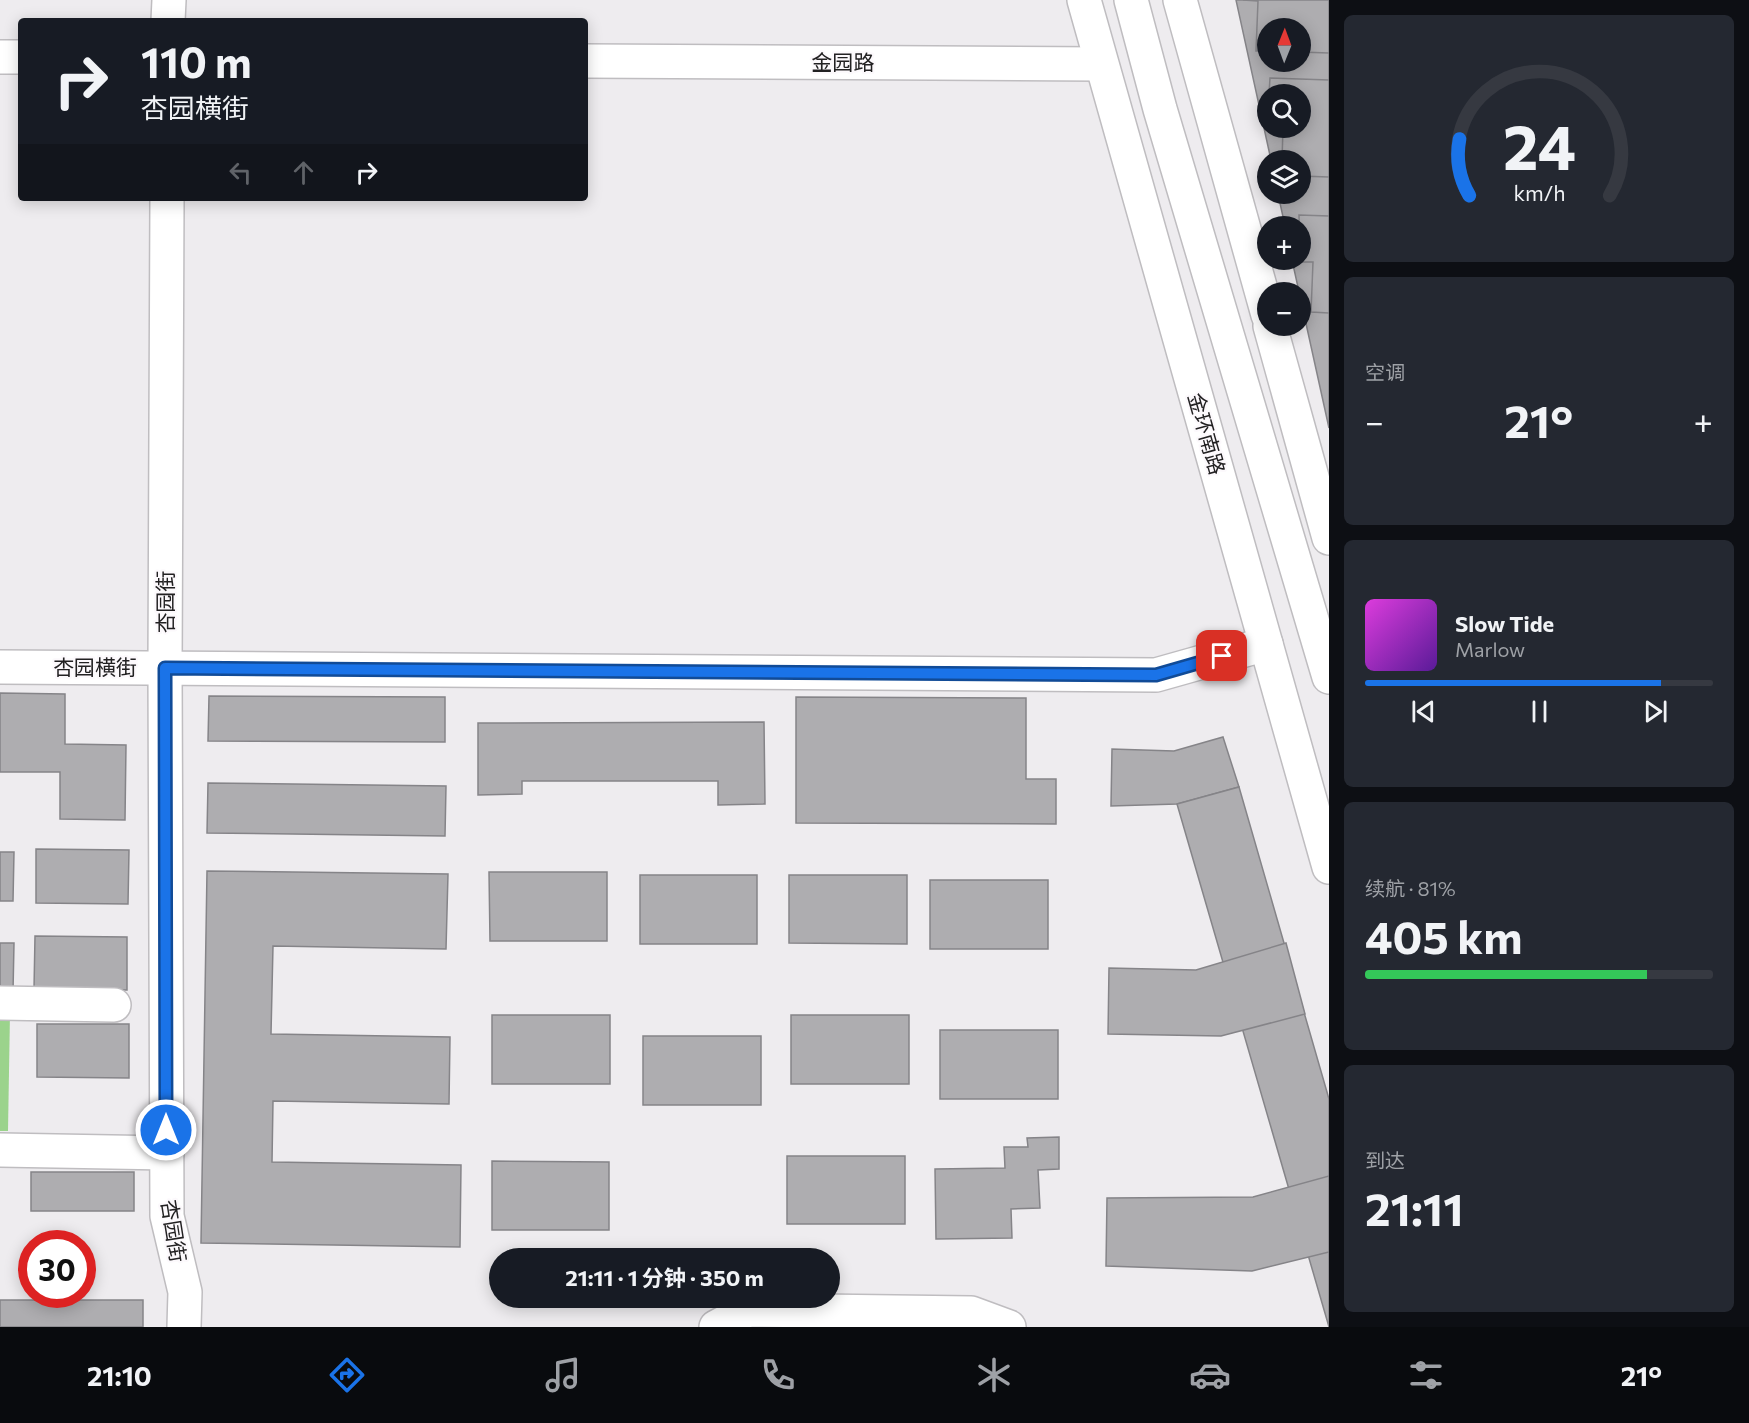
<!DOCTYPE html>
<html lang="zh">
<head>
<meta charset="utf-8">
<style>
	:root { --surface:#171b24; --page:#242831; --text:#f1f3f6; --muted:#9ea1a6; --line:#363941; --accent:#1a73e8 }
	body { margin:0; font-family:Commissioner,"Noto Sans SC",sans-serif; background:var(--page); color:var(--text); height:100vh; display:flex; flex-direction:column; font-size:22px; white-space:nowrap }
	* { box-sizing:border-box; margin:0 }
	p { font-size:20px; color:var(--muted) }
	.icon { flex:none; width:33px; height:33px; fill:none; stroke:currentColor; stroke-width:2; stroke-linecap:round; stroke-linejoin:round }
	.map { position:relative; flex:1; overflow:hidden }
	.details { display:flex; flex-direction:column; gap:15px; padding:15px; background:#0d0f14; width:420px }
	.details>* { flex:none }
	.guide { position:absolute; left:18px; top:18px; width:570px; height:183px; border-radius:6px; box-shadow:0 3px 15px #0003; background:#171b24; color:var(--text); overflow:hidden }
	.needle { width:39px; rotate:1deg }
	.controls { position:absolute; left:1257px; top:18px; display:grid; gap:12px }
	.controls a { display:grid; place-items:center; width:54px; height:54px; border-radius:50%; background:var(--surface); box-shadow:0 3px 15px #0003; font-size:30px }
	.speed { position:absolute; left:18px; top:1230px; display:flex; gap:12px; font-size:30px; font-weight:700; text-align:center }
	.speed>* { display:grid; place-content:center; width:78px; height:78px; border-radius:50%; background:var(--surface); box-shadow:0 3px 15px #0003; line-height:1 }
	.speed .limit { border:9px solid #d22; background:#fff; color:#111 }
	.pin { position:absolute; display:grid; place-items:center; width:51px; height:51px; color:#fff; margin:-26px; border-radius:12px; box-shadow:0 3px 9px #0006 }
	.me { position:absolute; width:66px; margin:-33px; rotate:0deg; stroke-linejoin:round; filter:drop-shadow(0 0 4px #0008) }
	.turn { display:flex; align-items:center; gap:21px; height:126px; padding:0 24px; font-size:27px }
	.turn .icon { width:78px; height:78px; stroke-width:2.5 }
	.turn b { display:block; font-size:42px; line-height:51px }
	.lanes { display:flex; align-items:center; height:57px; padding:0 24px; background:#0003; justify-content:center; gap:30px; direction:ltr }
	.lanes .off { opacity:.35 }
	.big { font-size:45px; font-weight:700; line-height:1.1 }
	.details .tile { flex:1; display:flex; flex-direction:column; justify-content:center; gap:9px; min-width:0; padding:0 21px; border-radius:9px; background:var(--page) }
	.details .dial { align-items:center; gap:0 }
	.dial svg { height:156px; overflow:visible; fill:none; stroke:var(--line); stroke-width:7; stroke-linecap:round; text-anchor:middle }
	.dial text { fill:var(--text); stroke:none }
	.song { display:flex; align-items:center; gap:18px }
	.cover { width:72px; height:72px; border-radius:9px; background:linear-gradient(135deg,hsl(300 70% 55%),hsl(270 70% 35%)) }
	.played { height:6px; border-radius:3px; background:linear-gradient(90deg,var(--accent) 85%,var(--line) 85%) }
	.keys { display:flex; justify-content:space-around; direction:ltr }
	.heat { display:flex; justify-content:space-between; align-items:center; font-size:33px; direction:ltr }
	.charge { height:9px; border-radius:4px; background:linear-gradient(90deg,#34c759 81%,var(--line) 0) }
	.trip { position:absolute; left:489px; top:1248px; width:351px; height:60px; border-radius:30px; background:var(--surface); box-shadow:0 3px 15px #0003; font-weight:700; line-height:60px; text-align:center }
	.dock { display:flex; height:96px; justify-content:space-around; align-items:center; background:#090b0e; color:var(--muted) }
	.dock .icon { width:42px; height:42px }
	.dock .current { color:var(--accent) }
	.dock b { font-size:27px; color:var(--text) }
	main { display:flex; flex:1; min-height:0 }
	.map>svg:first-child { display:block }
</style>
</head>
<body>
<main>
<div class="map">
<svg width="1329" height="1327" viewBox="0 0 1329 1327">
	<rect width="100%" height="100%" fill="#eeecef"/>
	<!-- green -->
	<path fill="#9bd38c" d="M0,1013h10l-2,118h-8z"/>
	<!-- building -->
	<g fill="#aeadb0" stroke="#858488" stroke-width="1.5" fill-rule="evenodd">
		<path d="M1236,0h93v428l-37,-168h8v-34h-15l-7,-32h22v-34h-29zM1268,28h32v34h-32zM1268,94h32v34h-32z"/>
		<path d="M1243,0h86v53l-29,-1v-24h-32v23h-12l2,-50z"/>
		<path d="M1270,78l59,2v97l-29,-1v-16h-18l1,-32h17v-34h-31z"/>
		<path d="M1299,215l30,1v97l-18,-1 2,-50h-15v-2h2z"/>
		<path d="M0,693l65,1v50l61,1 -1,75 -65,-1v-47h-60z"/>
		<path d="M209,696l236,1v45l-237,-1z"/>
		<path d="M796,697l230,1v81h30v45l-260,-1z"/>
		<path d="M764,722l1,82 -47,1v-24h-196v13l-44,1v-72z"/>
		<path d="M1223,737l16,50 -62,17 -66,2 1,-57 62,2z"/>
		<path d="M208,783l238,3 -1,50 -238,-3z"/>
		<path d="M1239,787l90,312v228l-152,-523z"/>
		<path d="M36,849l93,1 -1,54 -92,-1z"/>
		<path d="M0,852h14l-1,49h-13z"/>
		<path d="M207,871l241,3 -2,75 -173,-3 -2,88 179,3 -1,67 -176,-3 -1,61 189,3 -1,82 -259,-4z"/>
		<path d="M489,872h118v69h-117z"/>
		<rect x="640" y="875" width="117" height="69"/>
		<path d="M789,875h118v69l-118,-1z"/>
		<rect x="930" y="880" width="118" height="69"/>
		<path d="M35,936l92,1v53l-93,-1z"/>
		<path d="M0,943h14l-1,49h-13z"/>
		<path d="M1286,943l19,71 -84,22 -113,-2 1,-66 87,2z"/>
		<rect x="492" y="1015" width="118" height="69"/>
		<rect x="791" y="1015" width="118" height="69"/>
		<path d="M37,1024h92v54l-92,-1z"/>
		<rect x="940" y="1030" width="118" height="69"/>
		<rect x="643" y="1036" width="118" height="69"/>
		<path d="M1059,1137v32l-21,1 2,38 -29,1 1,29 -76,1 -1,-70 70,-1 -1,-21h24l-1,-9z"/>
		<rect x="787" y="1156" width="118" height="68"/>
		<path d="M492,1161l117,1v68h-117z"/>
		<rect x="31" y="1172" width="103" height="39"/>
		<path d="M1329,1176v76l-77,19 -146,-5 1,-68 146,-1z"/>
		<rect x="0" y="1300" width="143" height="27"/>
	</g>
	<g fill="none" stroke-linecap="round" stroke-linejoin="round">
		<defs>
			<g id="minor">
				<path d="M1180,0l88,315"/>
				<path d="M168,21l1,-21"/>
				<path d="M0,57h21"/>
				<path d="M585,61l516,3"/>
				<path d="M167,198l-2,470 2,548 18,76 -1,35"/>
				<path d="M1270,326l59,212"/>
				<path d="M0,667l1156,8 110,-31"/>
				<path d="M0,1003l114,2"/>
				<path d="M0,1150l167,3"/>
				<path d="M716,1327l32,-17 223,3 38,14"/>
			</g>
			<g id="major">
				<path d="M1084,0l245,867"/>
				<path d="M1131,0l29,109 169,568"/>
			</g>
		</defs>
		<!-- minor casing -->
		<use href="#minor" stroke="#bfbdc0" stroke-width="36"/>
		<!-- major casing -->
		<use href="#major" stroke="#bfbdc0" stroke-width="36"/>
		<!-- minor -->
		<use href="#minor" stroke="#fff" stroke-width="33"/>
		<!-- major -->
		<use href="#major" stroke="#fff" stroke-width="33"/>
	</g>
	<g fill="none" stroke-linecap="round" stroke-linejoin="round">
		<defs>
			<path id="route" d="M166,1130l-1,-462 991,7 66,-19"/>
		</defs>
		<!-- route casing -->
		<use href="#route" stroke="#114b97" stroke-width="15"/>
		<!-- route -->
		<use href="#route" stroke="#1a73e8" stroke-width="10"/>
	</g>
	<g text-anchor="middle" stroke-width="4.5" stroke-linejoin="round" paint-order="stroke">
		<!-- street labels -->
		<g font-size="21" fill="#222122" stroke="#fcf9fc">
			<text x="843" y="70">金园路</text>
			<text transform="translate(1206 434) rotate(74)" y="7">金环南路</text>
			<text transform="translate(166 602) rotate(-90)" y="7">杏园街</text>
			<text x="95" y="675">杏园横街</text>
			<text transform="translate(173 1231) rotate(81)" y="7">杏园街</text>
		</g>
	</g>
</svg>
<div class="controls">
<a><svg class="needle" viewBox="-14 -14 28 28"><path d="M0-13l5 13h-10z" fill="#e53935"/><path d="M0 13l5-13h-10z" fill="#9ea1a6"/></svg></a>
<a><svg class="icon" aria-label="search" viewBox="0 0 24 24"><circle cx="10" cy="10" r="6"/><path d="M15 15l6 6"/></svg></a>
<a><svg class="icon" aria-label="layers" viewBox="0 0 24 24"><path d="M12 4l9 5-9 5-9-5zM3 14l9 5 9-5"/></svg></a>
<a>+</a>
<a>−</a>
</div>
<div class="speed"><div class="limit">30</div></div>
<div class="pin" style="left:1222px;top:656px;background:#d93025"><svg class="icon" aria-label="arrive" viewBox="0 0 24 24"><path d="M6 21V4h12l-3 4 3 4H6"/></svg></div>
<svg class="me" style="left:166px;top:1130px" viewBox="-20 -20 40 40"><circle r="17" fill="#1a73e8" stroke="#fff" stroke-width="3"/><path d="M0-11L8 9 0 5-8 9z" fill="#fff"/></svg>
<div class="trip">21:11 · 1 分钟 · 350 m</div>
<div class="guide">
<div class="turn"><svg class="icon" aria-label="right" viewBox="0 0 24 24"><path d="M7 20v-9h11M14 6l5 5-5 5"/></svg><div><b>110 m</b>杏园横街</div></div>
<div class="lanes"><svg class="icon off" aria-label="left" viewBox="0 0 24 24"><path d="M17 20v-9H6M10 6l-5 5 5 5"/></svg><svg class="icon off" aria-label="ahead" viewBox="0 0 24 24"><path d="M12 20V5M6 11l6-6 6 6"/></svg><svg class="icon" aria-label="right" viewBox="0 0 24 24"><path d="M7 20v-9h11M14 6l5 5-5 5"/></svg></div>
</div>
</div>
<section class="details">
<div class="tile dial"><svg viewBox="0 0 100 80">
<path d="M14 69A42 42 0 1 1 86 69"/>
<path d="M14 69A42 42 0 0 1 9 40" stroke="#1a73e8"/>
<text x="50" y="56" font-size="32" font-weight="700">24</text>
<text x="50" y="72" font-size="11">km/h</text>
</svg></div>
<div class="tile"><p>空调</p>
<div class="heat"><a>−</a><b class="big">21°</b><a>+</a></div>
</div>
<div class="tile">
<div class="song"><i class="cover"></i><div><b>Slow Tide</b><p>Marlow</p></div></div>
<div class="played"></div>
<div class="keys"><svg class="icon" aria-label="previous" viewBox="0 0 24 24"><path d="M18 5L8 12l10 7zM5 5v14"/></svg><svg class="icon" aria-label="pause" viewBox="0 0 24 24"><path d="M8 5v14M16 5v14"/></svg><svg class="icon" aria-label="next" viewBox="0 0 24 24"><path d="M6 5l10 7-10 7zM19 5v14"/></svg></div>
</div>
<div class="tile"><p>续航 · 81%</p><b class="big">405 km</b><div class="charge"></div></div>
<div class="tile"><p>到达</p><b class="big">21:11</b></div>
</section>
</main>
<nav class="dock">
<b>21:10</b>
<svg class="icon current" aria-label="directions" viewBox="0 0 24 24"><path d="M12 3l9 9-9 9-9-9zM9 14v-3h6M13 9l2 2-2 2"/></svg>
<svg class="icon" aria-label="music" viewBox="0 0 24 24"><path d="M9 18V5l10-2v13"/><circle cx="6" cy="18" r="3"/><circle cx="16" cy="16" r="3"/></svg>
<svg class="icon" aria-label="phone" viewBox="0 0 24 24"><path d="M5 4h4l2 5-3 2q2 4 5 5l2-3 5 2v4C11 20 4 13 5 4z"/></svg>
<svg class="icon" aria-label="climate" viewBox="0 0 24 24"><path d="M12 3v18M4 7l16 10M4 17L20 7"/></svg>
<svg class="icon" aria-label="car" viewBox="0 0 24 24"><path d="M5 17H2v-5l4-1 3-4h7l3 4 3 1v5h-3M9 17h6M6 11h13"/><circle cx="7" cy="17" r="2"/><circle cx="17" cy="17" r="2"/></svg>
<svg class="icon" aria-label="filters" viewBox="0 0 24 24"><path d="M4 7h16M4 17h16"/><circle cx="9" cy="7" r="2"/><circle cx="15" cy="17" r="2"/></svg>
<b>21°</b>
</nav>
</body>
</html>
